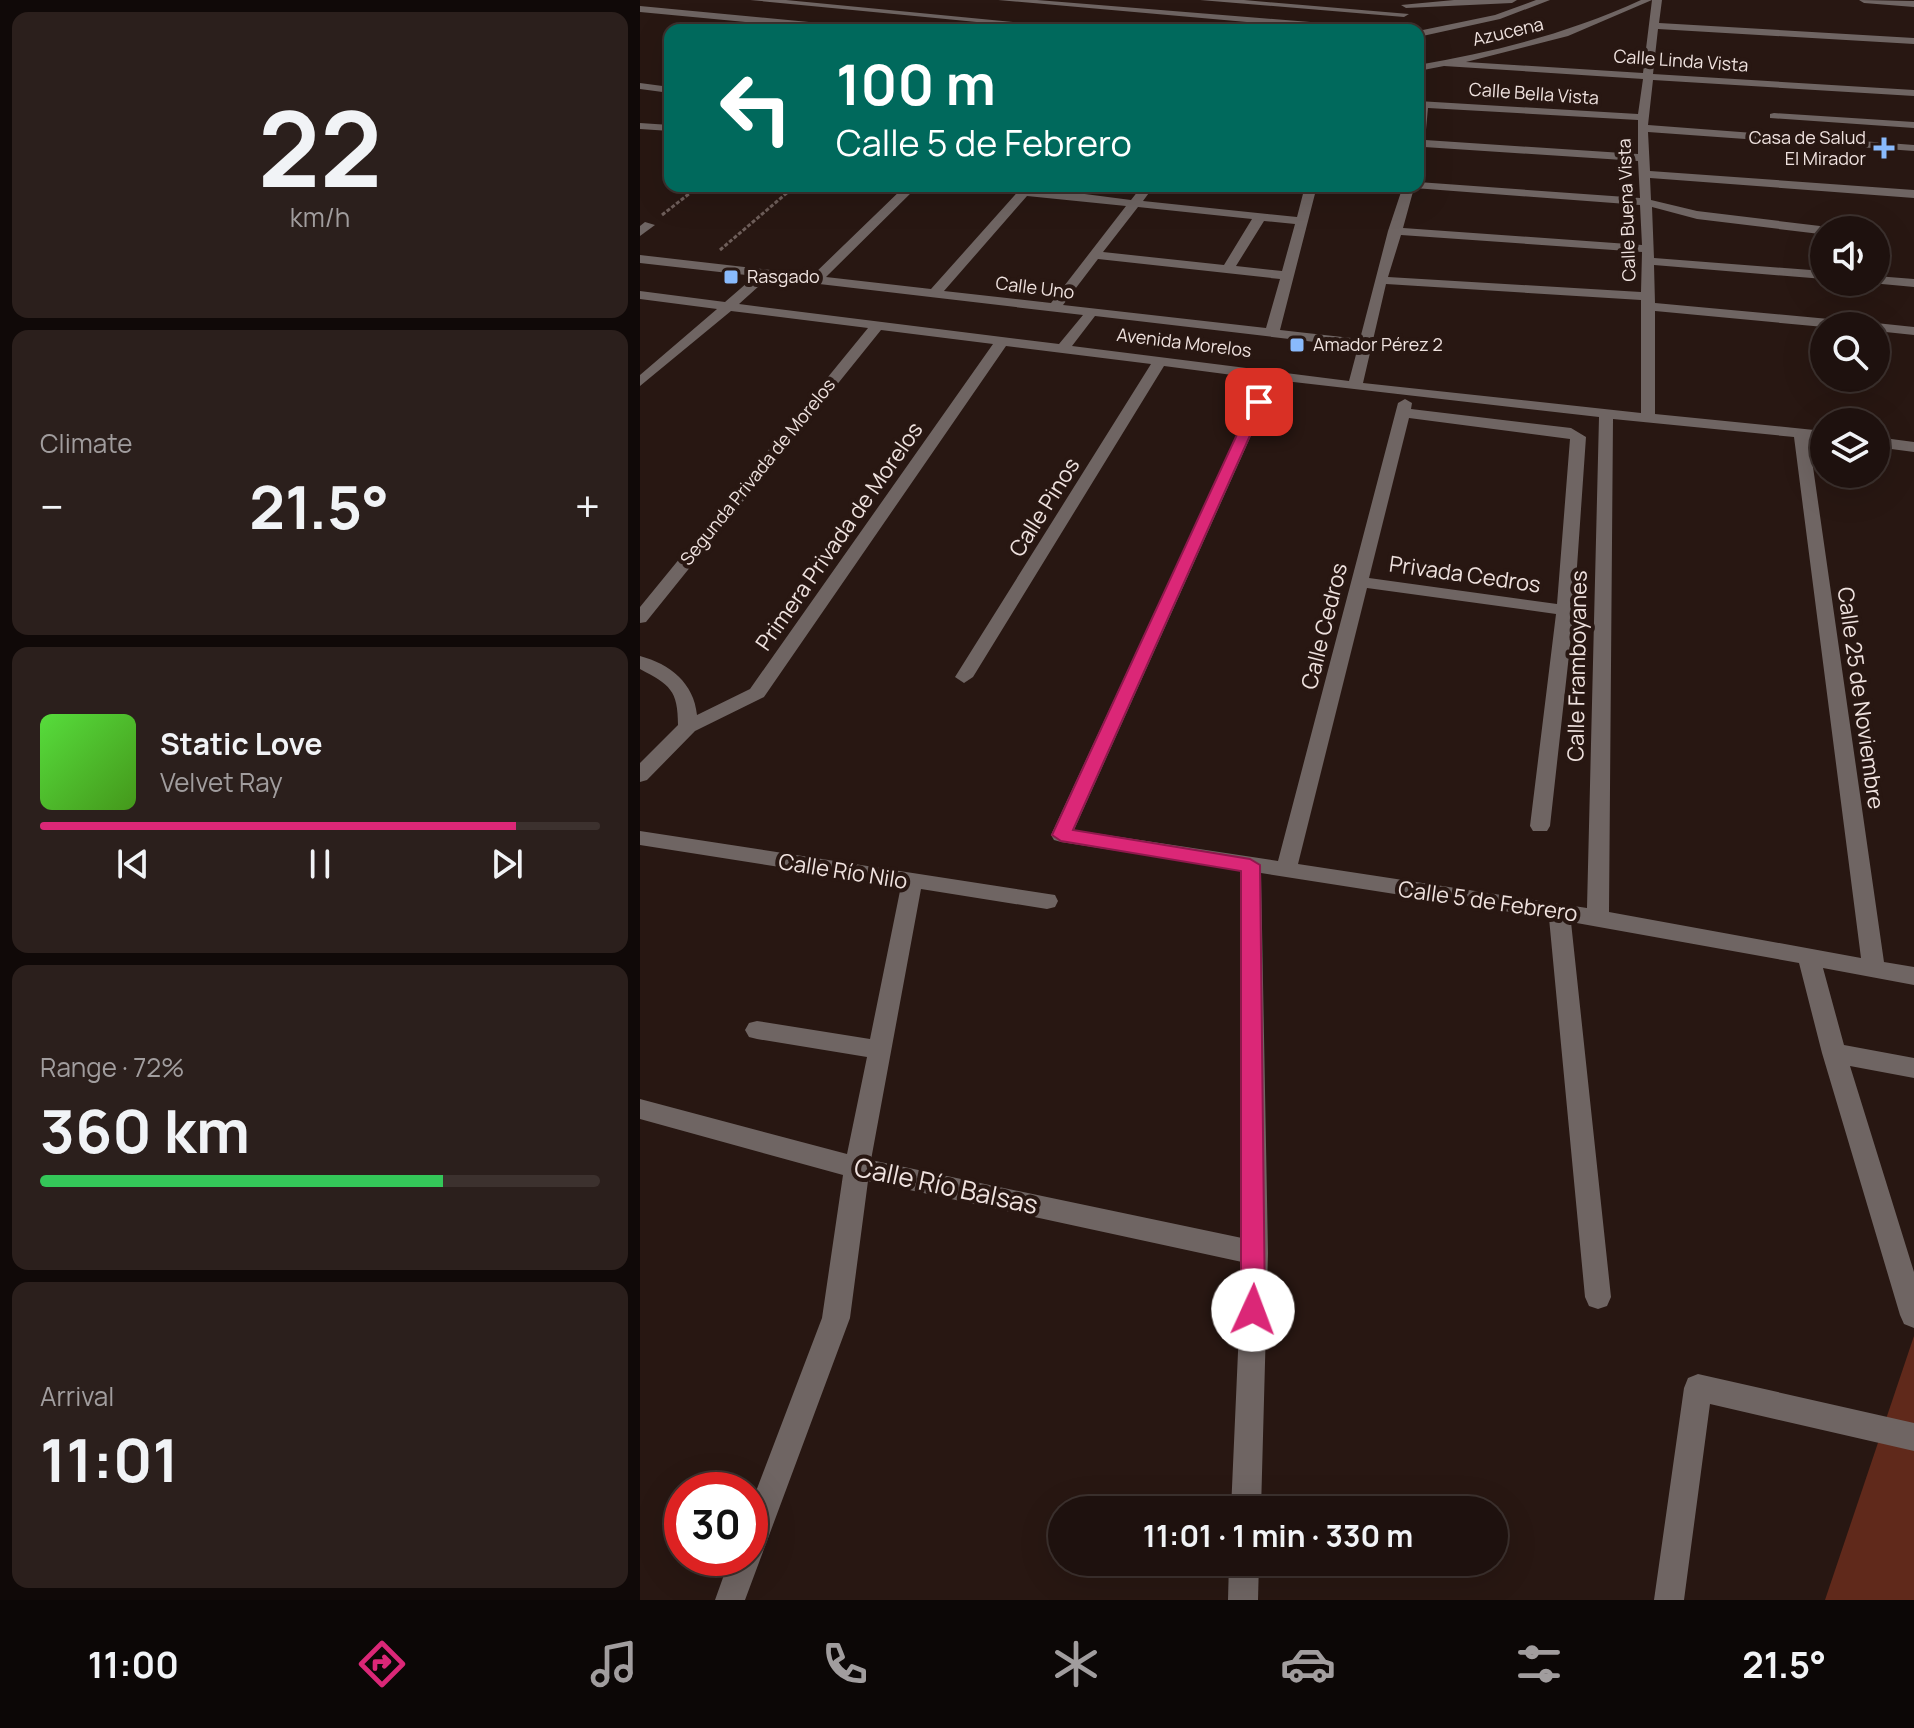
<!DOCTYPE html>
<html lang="en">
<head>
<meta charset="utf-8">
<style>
	:root { --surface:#1e110e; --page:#2b1f1c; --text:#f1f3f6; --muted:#a19d9e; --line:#3c312e; --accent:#db2777 }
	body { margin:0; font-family:Manrope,sans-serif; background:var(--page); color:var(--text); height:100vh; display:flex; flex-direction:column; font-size:30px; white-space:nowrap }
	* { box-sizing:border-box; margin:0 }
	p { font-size:26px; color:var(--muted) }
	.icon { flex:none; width:44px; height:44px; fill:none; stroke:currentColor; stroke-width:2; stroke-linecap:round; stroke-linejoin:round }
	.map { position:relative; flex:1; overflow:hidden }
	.side { display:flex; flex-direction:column; gap:12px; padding:12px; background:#100908; width:640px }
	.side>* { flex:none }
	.hud { position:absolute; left:24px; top:24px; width:760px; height:168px; border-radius:16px; box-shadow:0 8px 32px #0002,0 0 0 2px var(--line); background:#00695c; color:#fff; overflow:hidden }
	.buttons { position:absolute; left:1170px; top:216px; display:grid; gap:16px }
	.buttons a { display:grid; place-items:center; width:80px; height:80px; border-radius:50%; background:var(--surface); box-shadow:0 8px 32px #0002,0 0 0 2px var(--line); font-size:40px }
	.speed { position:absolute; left:24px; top:1472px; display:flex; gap:16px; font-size:40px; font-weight:700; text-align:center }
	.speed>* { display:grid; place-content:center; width:104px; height:104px; border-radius:50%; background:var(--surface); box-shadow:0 8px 32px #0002,0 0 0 2px var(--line); line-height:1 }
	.speed .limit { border:12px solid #d22; background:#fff; color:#111 }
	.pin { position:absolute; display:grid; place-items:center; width:68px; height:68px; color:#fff; margin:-34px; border-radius:16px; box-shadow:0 4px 12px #0006 }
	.me { position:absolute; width:88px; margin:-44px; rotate:2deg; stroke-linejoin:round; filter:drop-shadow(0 0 6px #0008) }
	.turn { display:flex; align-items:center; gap:28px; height:168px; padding:0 40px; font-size:36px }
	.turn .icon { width:104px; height:104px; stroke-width:2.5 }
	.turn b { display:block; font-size:56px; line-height:68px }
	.big { font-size:60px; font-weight:700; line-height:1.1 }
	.side .tile { flex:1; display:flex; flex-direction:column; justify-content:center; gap:12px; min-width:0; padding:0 28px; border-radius:16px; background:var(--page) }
	.side .dial { align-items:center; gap:0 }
	.dial b { font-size:104px; line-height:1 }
	.song { display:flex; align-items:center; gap:24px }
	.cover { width:96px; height:96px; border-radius:12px; background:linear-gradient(135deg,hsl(110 70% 55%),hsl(100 70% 35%)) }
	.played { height:8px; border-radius:4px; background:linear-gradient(90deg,var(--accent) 85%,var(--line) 85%) }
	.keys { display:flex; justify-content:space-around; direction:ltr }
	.heat { display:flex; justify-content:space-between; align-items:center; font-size:44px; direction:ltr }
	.charge { height:12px; border-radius:6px; background:linear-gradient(90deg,#34c759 72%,var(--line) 0) }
	.trip { position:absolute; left:408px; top:1496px; width:460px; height:80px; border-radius:40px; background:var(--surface); box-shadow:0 8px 32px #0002,0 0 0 2px var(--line); font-weight:700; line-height:80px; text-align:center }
	.tabs { display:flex; height:128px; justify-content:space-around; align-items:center; background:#0c0706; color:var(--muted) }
	.tabs .icon { width:56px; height:56px }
	.tabs .on { color:var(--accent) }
	.tabs b { font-size:36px; color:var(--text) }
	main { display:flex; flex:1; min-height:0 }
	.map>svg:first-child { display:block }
</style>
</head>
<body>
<main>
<section class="side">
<div class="tile dial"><b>22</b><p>km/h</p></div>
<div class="tile"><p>Climate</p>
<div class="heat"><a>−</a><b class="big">21.5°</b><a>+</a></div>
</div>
<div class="tile">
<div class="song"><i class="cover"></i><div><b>Static Love</b><p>Velvet Ray</p></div></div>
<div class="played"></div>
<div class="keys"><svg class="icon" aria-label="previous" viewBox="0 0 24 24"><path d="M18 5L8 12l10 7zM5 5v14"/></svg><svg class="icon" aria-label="pause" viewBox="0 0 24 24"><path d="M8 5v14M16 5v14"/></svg><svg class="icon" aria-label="next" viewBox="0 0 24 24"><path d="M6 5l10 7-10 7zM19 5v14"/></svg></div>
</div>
<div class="tile"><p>Range · 72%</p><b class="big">360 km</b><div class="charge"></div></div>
<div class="tile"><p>Arrival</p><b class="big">11:01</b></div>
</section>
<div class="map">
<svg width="1274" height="1600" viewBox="0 0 1274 1600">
	<rect width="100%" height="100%" fill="#281712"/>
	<!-- green -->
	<path fill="#60291b" d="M1274,1336v264h-89z"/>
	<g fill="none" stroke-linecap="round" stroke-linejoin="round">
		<!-- path -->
		<g stroke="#6e5e5a" stroke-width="3" stroke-dasharray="4 2" stroke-linecap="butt">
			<path d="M22,215l37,-29"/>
			<path d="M80,250l75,-64"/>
		</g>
		<!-- minor -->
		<g fill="#6f6563" fill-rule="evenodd">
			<path d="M110,0h36l311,30h-37z"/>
			<path d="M358,0h39l335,27 5,3h-40z"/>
			<path d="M560,0h44l165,14 -5,3z"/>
			<path d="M814,0h63l-5,3 -106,5 -5,-3z"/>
			<path d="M896,0h14l-50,19 -82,18v-6l77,-16z"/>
			<path d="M1001,0h21l-3,23 255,15v6l-256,-15 -5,45 261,16v6l-261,-16 -5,45 266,20v6l-266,-19 2,39 264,19v8l-264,-20 1,22 46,11 123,15 6,4 -6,4 -123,-15 -45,-12 2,51 170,13v8l-170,-14 1,38 206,19 7,4 -44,1 -169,-16v103l169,17v10l-15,-2 75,523 30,5v18l-91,-17 21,77 70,13v20l-64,-12 64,206v56l-10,-4 -4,-9 -78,-262 -23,-90 -228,-41 40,375 -4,9 -9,3 -9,-3 -4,-9 -36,-379 -288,-45 7,380 -7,257h-30l11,-248 -374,-81 -18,137 -105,282h-30l15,-42h20v-51l72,-189 21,-143 -203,-56v-20l207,55 20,-97 -110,-18 -8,-2 -4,-7 4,-7 8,-2 113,18 31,-153 -261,-41v-14l415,64 3,6 -3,6 -8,2 -126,-20 -50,271 371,78 -2,-368 -179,-28 -7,-2 -3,-5 212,-456 -99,-13 -191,311 -9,6 -9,-6 196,-313 -145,-18 -242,351 -69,34 -48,49 -7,2v-19l38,-38c0,-35 -8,-40 -38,-56v-13c30,8 54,27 57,59l53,-26 243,-345 -112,-14 -235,292 -6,1v-16l228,-279 -137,-17 -91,75v-11l77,-66 -77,-10v-8l85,11 30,-26 -115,-13v-8l173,20 92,-89h13l-92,91 105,12 92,-103 108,14 11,-14h12l-11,15 154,16 8,-31h12l-37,144 80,9 28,-108 15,-45h15v-4l222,16 -2,-37 -214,-14v6l-6,3v-55l220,13 5,-35 -199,-13 -26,5v-6c77,-13 151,-32 223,-65zM1012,0l-9,73 -177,-11 102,-26zM788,108l210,12v34l-213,-14zM774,188l226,17 2,40 -239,-17zM387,196l99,10 -75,97 -107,-12zM498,207l114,12 -28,46 -121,-13zM624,221l31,3 -13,47 -46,-5zM761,235l241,17 -1,40 -253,-15zM458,259l182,20 -14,49 -203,-23zM128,278l315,37 -24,29 -320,-40zM746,284l255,16v113l-278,-30zM455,316l263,31 -9,34 -277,-35zM636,380l323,37 -12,491 -289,-44 69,-276 189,26 -26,212 3,5h14l3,-5 24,-216 12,-173 -15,-9 -160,-19 1,-6 -7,-4 -7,4 -120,458 -204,-31zM769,418l161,21 -13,165 -188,-26zM973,419l181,18 67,521 -252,-46z"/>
			<path d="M1219,0l55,1v6l-50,-4z"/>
			<path d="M0,6l221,21 5,3h-35l-191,-18z"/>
			<path d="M0,83l30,4v6l-30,-4z"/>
			<path d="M1134,113l140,9v6l-144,-10v-4z"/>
			<path d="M0,123l30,2v6l-30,-2z"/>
			<path d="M5,222l10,3 -15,11v-10z"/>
			<path d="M1236,276l38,3v8l-43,-4 5,-1z"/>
			<path d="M1236,323l38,4v8l-38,-4v-5h-6z"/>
			<path d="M1236,437l38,5v10l-38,-5z"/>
			<path d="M1058,1374l216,49v28l-204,-47 -26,196h-30l30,-212 4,-10z"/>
			<path d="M589,1562h30l-1,38h-30z"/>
		</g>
	</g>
	<!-- route -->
	<path fill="#db2777" stroke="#8e194d" stroke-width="2" d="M619,398l6,4 -192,428 177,29 10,6 5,445 -3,8 -9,4 -9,-4 -3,-8v-439l-180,-30 -9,-6 200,-433z"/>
	<!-- markers -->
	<g fill="#89bafc" stroke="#281712" stroke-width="3">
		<path d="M1240 136h8v8h8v8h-8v8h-8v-8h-8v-8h8z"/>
		<rect x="83" y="269" width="16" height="16" rx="4"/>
		<rect x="649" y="337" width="16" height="16" rx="4"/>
	</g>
	<g text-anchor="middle" stroke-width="8" stroke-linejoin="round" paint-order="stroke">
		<!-- far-street labels -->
		<g font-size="18" fill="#efe2df" stroke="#281712">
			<text transform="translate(868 32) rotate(-13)" y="6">Azucena</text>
			<text transform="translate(1041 61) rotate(4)" y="6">Calle Linda Vista</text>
			<text transform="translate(894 94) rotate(4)" y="6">Calle Bella Vista</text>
			<text transform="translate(987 210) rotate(-92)" y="6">Calle Buena Vista</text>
			<text transform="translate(395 288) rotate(7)" y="6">Calle Uno</text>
			<text transform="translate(544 343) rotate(7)" y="6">Avenida Morelos</text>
			<text transform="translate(118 472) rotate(-51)" y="6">Segunda Privada de Morelos</text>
		</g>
		<!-- far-poi labels -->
		<g font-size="18" fill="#efe2df" stroke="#281712" text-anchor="start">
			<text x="1226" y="144" text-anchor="end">Casa de Salud<tspan x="1226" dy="21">El Mirador</tspan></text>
			<text x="107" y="283">Rasgado</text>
			<text x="673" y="351">Amador Pérez 2</text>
		</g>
		<!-- street labels -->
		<g font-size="22" fill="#efe2df" stroke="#281712">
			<text transform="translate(404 507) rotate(-58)" y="8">Calle Pinos</text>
			<text transform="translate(199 536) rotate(-55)" y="8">Primera Privada de Morelos</text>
			<text transform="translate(825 574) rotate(8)" y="8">Privada Cedros</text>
			<text transform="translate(684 626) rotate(-76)" y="8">Calle Cedros</text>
			<text transform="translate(937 666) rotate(-89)" y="8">Calle Framboyanes</text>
			<text transform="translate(1221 698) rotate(82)" y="8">Calle 25 de Noviembre</text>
			<text transform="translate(203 871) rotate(9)" y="8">Calle Río Nilo</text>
			<text transform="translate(848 901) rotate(8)" y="8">Calle 5 de Febrero</text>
		</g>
		<!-- near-street labels -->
		<g font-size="26" fill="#efe2df" stroke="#281712">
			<text transform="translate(306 1186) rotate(12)" y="9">Calle Río Balsas</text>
		</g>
	</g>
</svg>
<div class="buttons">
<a><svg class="icon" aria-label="sound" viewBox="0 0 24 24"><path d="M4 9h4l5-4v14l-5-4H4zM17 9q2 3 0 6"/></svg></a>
<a><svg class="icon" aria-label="search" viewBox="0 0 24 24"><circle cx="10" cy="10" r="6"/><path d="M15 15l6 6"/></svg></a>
<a><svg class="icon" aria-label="layers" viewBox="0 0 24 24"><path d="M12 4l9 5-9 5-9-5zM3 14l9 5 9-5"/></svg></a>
</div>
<div class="speed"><div class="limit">30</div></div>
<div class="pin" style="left:619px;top:402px;background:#d93025"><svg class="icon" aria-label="arrive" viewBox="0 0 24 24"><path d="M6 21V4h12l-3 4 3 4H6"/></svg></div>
<svg class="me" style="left:613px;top:1310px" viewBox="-20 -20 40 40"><circle r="19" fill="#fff"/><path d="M0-13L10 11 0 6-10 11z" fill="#db2777"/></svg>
<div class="trip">11:01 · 1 min · 330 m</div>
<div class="hud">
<div class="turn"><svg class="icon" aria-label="left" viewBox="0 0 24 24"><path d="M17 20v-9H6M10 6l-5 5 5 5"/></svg><div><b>100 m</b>Calle 5 de Febrero</div></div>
</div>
</div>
</main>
<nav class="tabs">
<b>11:00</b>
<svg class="icon on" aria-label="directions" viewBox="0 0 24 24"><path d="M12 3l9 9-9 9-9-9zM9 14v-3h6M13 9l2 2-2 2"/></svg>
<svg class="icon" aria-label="music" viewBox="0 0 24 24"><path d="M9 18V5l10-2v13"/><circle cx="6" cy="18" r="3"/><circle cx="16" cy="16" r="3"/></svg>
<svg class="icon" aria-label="phone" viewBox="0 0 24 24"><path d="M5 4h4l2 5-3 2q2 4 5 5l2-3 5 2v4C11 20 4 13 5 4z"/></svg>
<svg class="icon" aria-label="climate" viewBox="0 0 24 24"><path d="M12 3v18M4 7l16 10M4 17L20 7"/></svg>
<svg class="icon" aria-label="car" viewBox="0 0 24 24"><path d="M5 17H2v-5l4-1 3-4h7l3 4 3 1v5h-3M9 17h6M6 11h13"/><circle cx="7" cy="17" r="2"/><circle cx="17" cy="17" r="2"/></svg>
<svg class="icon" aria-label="filters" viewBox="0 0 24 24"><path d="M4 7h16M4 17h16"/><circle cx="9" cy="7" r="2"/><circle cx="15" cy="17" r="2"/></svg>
<b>21.5°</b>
</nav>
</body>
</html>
